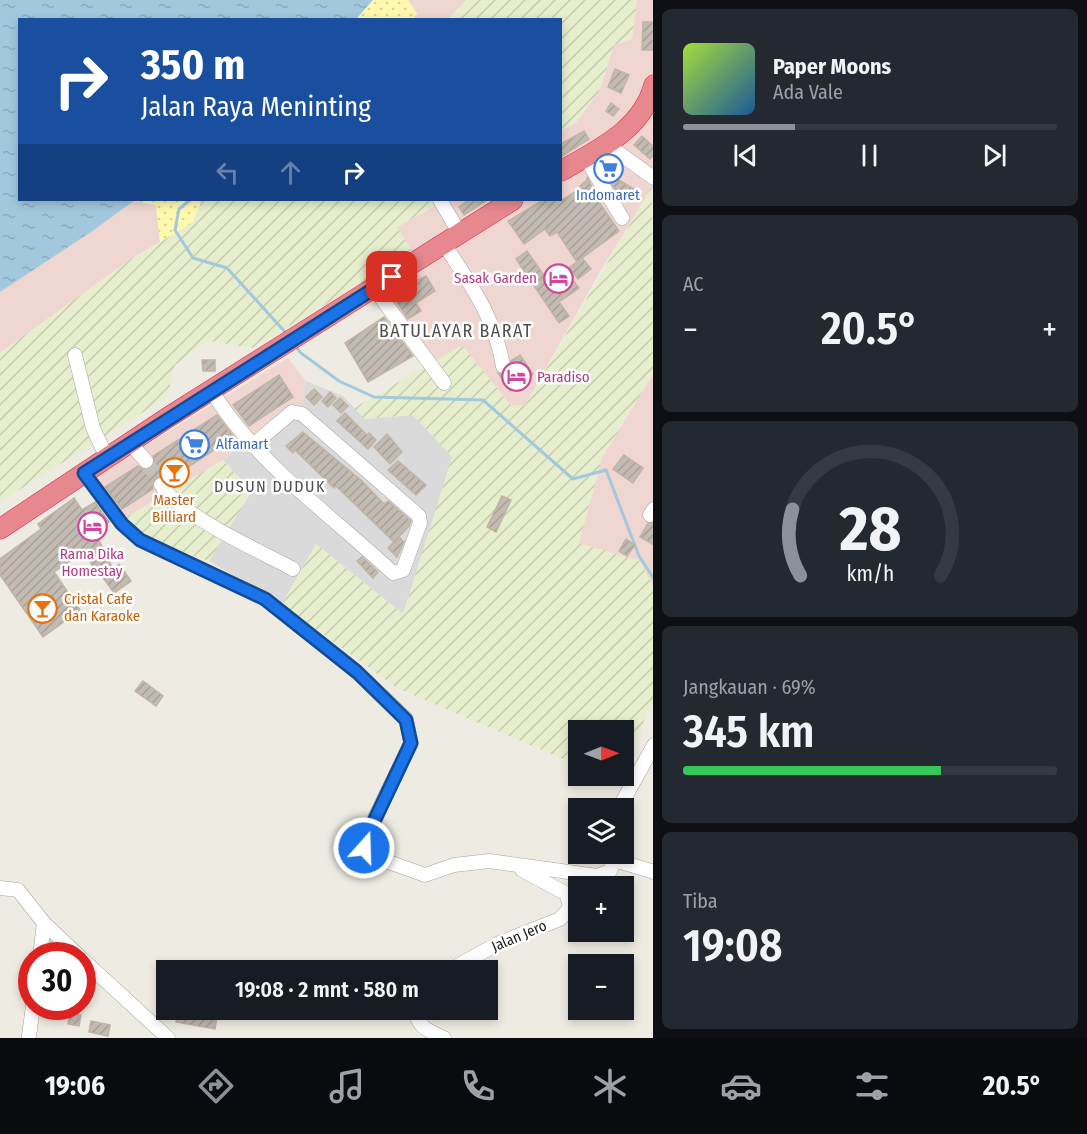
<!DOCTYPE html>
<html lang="id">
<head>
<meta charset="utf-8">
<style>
	:root { --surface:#171b24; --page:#242831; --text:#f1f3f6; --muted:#9ea1a6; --line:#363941; --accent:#8c9099 }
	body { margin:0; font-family:"Fira Sans Condensed",sans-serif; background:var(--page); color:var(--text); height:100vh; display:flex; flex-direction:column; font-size:22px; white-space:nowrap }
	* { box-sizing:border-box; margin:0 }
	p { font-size:20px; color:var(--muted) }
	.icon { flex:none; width:33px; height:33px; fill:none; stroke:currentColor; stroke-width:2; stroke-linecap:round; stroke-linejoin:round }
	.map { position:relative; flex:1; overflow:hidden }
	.sheet { display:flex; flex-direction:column; gap:9px; padding:9px; background:#0d0f14; width:434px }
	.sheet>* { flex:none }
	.guide { position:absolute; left:18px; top:18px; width:544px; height:183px; border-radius:0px; box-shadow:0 3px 9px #0003; background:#1a4fa0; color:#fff; overflow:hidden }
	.needle { width:39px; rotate:89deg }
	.buttons { position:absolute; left:568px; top:720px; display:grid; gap:12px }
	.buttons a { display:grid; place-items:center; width:66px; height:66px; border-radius:0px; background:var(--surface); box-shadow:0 3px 9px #0003; font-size:30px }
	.speed { position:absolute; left:18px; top:942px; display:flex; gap:12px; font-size:30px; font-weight:700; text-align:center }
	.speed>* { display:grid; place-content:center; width:78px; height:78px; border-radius:50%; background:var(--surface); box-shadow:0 3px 9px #0003; line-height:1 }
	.speed .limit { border:9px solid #d22; background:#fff; color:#111 }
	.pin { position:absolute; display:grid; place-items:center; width:51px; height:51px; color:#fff; margin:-26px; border-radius:12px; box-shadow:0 3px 9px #0006 }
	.me { position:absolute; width:66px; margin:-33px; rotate:20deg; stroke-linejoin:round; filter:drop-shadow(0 0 4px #0008) }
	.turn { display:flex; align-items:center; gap:21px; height:126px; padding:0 24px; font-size:27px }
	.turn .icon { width:78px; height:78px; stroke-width:2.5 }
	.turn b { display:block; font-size:42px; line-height:51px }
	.lanes { display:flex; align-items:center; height:57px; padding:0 24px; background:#0003; justify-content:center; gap:30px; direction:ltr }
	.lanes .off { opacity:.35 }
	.big { font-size:45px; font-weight:600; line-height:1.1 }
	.sheet .widget { flex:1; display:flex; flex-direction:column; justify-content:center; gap:9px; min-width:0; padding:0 21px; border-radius:9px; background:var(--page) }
	.sheet .dial { align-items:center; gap:0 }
	.dial svg { height:156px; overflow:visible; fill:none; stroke:var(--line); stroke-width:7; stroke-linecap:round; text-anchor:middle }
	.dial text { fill:var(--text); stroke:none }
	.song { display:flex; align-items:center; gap:18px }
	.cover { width:72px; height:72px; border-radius:9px; background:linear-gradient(135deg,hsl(80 70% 55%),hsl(210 70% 35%)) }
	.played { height:6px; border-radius:3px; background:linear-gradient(90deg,var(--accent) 30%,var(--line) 30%) }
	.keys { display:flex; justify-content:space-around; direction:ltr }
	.heat { display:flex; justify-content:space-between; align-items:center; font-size:33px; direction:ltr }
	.charge { height:9px; border-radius:4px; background:linear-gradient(90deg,#34c759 69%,var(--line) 0) }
	.trip { position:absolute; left:156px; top:960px; width:342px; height:60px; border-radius:0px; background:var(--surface); box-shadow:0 3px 9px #0003; font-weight:600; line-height:60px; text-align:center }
	.dock { display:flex; height:96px; justify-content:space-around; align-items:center; background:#090b0e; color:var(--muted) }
	.dock .icon { width:42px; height:42px }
	.dock .active { color:var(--accent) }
	.dock b { font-size:27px; color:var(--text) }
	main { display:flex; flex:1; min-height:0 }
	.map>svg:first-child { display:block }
</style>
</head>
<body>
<main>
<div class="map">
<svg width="654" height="1038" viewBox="0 0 654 1038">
	<defs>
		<pattern id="farmland-furrows" width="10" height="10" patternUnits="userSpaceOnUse" patternTransform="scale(1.5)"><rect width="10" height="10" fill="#e7eecd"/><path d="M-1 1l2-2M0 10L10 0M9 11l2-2" fill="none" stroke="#c6ccb0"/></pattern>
		<pattern id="sand-dots" width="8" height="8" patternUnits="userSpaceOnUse" patternTransform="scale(1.5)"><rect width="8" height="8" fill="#fff9b0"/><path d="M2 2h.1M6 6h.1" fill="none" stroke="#dad597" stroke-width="1.8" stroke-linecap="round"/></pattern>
		<pattern id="water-ripples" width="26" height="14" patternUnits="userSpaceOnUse" patternTransform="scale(1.5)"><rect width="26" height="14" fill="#a2c8dd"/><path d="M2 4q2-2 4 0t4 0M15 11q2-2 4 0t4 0" fill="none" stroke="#8babbd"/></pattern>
		<pattern id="building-hatch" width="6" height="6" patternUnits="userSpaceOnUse" patternTransform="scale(1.5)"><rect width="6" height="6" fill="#c3bbb2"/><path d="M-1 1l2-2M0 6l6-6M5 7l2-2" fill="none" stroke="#a7a099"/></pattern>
	</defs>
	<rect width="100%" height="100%" fill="#eeece2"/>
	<!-- residential -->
	<path fill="#dbdada" d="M306,381l37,15 22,23 48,-4 40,42 -50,157 -87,-70 -34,60 -73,-43 42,-70 -28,-31 79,-57z"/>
	<!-- commercial -->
	<g fill="#f0d6d1">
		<path d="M408,0h59l-20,20 -34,-1 4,-6z"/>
		<path d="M637,0h16v187l-52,83 -76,135 -14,1 -49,-60 -30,17 -63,-85 44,-25 -16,-26 49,-27h115v-69l15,-9 23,-30 15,-47 18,-6z"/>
		<path d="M133,201l23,4 4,37 -29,17 -131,94v-61l94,-62z"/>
		<path d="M288,358l18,23 -4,22 -79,57 -101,60 -28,-43z"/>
		<path d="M653,374v212l-14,-25 -60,-18 23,-85z"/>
	</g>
	<!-- farmland -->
	<g fill="url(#farmland-furrows)">
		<path d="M467,0h170l-5,39 -18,6 -15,47 -23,30 -15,9v-111l-114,-1z"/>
		<path d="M652,186l1,188 -51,84 -23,85 61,18 13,25v117l-29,58v-31h-45v36l-182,-78 -115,-84 34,-60 87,70 49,-157 -39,-42 -48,4 -11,-11 108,-63 49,61 14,-1z"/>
		<path d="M202,200h242l-47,27 16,26 -161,95 -43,-7 -34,24 -8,32 -167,105v-149l131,-94 61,-36z"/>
		<path d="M223,460l29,31 -43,70 -59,-20 -28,-21z"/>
	</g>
	<!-- sand -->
	<g fill="url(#sand-dots)">
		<path d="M373,0h35l9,14 -4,5 -57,1z"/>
		<path d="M135,200h67l-10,23 -32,19 -4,-37 -23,-4z"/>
	</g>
	<!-- water -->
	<path fill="url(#water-ripples)" d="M0,0h373l-17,19 -336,1v180h115l-41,30 -94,62z"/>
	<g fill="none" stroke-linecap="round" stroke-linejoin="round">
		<!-- stream -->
		<g stroke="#a2c8dd" stroke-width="3">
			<path d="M190,200l-11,9 -4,21 18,28 34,10 59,65"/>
			<path d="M295,346l6,7 38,28 35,16 109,3 90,79 33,-9 33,86 15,23"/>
		</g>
	</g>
	<!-- building -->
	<g fill="url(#building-hatch)" stroke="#c0b4a5" stroke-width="1.5">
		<path d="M643,22h11v28h-12z"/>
		<path d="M615,69l14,6 -8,18 -13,-6z"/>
		<path d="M611,103l8,6 -6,7 -7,-5z"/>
		<path d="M584,131l5,8 -28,18v-13z"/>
		<path d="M642,136l12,11v7l-4,5 -16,-14z"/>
		<path d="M610,158l8,6 -11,9 27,16 -6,10 -11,-6 -16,-28z"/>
		<path d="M587,177l14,28 18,26 -37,27 9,11 -13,10 -9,-11 10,-8 -2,2 -20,-30 -7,4 -5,-7 -21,15 -16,-23 35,-21h19l20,-12 -2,-2 7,-6z"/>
		<path d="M469,200h18l-23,15 -5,-8z"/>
		<path d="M527,251l28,40 17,-12 7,9 -20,14 10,14 -10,7 -43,-64z"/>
		<path d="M426,276l9,15 -19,12 5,8 -13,8 -17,-26z"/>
		<path d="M384,317l29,39 -45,26 -23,-39z"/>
		<path d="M520,355l13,19 -23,17 -12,-18h11l2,-12z"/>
		<path d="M202,360h13v11h-12z"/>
		<path d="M279,375l14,22 -44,29 -16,-21z"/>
		<path d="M314,389l8,8 -8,8 -8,-8z"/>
		<path d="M330,392l6,6 -8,9 -6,-6z"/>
		<path d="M340,398l8,8 -7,7 -8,-8z"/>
		<path d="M345,413l22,22 2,-2 7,7 -8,9 -31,-28z"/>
		<path d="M217,415l17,22 -66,43 -5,-4 -7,2 -4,5 1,6 -31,20 -17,-22 33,-21 6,4 8,-2 3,-5 -2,-7z"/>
		<path d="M303,432l59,49 22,23 4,-3 23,20 -2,5 -15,16 -58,-56 -2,2 -39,-38 -2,3 -7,-7z"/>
		<path d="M387,434l15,18 -12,12 -16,-17z"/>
		<path d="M624,455l19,13 -10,15 -20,-14z"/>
		<path d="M398,461l28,24 -10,10 -28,-25z"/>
		<path d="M502,496l9,4 -15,32 -9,-5z"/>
		<path d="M74,498l8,12 13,-8 14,20 -15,8 19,39 6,-5 12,17 -17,12 -15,-21 -3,1 -11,-22 -31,21 26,38 -37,27 -43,-62v-16l41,-30 -3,-5z"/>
		<path d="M648,523h6v22l-14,-8z"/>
		<path d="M399,537l5,5 -7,15 -9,-9z"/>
		<path d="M626,539l9,6 -8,11 -8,-5z"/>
		<path d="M362,557l16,15 -5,6 -16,-17z"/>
		<path d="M143,681l20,15 -7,10 -21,-15z"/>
		<path d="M51,942l10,10v4h-12z"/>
		<path d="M179,1010h39l-3,19 -39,-7z"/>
		<path d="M70,1013l11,2 -2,11 -11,-2z"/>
		<path d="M91,1021l19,4 -2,11 -19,-4z"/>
	</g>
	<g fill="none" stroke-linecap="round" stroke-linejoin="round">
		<!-- minor-tunnel -->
		<path stroke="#c4c3bb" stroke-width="14" stroke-dasharray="14 7" stroke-linecap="butt" d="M146,461l15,24"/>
		<defs>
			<g id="minor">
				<path d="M606,144l48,34"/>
				<path d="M585,157l37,61"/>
				<path d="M440,200l20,34"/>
				<path d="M444,244c26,40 51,73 59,122"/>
				<path d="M374,288l70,95"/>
				<path d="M75,355l18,73 14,30"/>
				<path d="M211,390c45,73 120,125 182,183l10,-3 17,-47 -1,-7 -117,-102 -10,-2 -40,34"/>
				<path d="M130,443l16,18"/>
				<path d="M84,473l38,51 18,16 125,59 92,73 49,47 5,24 -44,91 -3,14 5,7 56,20 29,-10 35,-4 108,15 13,-5 5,-11 -2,-6"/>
				<path d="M161,485c20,31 97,65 132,84"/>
				<path d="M650,515l4,-6"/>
				<path d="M619,808l35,-63"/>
				<path d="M615,860l39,12"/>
				<path d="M0,888l18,2 26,33 35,33"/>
				<path d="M40,956l4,-33"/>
				<path d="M82,959l86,79"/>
				<path d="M450,970l47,-26 63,-25 10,-11 -3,-14 -45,-24"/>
				<path d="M416,1010c0,17 15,22 28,28"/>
				<path d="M29,1036l4,-30"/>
			</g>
			<g id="highway">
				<path d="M561,171c38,-22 81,-41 93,-86"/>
				<path d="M0,529l167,-111 346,-218"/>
			</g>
		</defs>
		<!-- minor casing -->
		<use href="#minor" stroke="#a4a4a4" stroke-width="15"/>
		<!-- highway casing -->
		<use href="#highway" stroke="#da2249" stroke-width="21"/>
		<!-- minor -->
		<use href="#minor" stroke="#fff" stroke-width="14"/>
		<!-- highway -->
		<use href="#highway" stroke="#e7888e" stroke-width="20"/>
	</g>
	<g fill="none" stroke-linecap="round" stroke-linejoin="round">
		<defs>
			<path id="route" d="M364,848l4,-14 43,-91 -5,-23 -49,-48 -92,-73 -125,-59 -18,-16 -38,-51 308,-196"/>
		</defs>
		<!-- route casing -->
		<use href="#route" stroke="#114b97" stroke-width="15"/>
		<!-- route -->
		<use href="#route" stroke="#1a73e8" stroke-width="10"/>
	</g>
	<!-- icons -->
	<defs>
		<symbol id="supermarket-ring" viewBox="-11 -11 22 22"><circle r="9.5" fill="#fff" stroke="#3f7fe0" stroke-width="1.5"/><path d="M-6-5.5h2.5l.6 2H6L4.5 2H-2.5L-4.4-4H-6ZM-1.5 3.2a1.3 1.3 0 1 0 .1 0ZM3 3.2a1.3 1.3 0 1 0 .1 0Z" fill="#3f7fe0"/></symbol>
		<symbol id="hotel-ring" viewBox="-11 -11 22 22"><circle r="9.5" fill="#fff" stroke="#d1479c" stroke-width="1.5"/><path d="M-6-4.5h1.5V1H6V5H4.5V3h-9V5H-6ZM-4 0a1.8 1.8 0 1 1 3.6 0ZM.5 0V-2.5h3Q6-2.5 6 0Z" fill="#d1479c"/></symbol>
		<symbol id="bar-ring" viewBox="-11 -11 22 22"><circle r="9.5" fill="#fff" stroke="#e8710a" stroke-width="1.5"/><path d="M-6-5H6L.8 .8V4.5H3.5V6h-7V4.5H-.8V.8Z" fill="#e8710a"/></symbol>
	</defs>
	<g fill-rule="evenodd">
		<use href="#supermarket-ring" x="592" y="152" width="33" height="33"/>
		<use href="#hotel-ring" x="542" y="262" width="33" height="33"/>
		<use href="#hotel-ring" x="500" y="360" width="33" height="33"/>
		<use href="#supermarket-ring" x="178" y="428" width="33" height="33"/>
		<use href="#bar-ring" x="158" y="456" width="33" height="33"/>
		<use href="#hotel-ring" x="76" y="510" width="33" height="33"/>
		<use href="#bar-ring" x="26" y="592" width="33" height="33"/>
	</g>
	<g text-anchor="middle" stroke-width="5" stroke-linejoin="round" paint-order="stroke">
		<!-- shop labels -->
		<g font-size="15" fill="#366cbe" stroke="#fff">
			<text x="608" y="200">Indomaret</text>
			<text x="216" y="449" text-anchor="start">Alfamart</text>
		</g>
		<!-- hotel labels -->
		<g font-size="15" fill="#b23c85" stroke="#fff" text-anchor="end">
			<text x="537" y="283">Sasak Garden</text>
			<text x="537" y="382" text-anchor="start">Paradiso</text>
			<text x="92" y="559" text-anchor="middle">Rama Dika<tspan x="92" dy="17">Homestay</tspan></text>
		</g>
		<!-- food labels -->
		<g font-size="15" fill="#c56008" stroke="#fff">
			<text x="174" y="505">Master<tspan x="174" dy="17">Billiard</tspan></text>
			<text x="64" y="604" text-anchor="start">Cristal Cafe<tspan x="64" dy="17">dan Karaoke</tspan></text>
		</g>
		<!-- street labels -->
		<g font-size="15" fill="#1d1d1d" stroke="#fff">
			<text transform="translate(519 936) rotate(-23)" y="5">Jalan Jero</text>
		</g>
		<!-- neighbourhood labels -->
		<g font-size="16" letter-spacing="1.5" fill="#505050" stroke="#fff">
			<text x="270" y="492">DUSUN DUDUK</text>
		</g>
		<!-- quarter labels -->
		<g font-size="18" letter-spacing="1.5" fill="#505050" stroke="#fff">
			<text x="456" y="337">BATULAYAR BARAT</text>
		</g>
	</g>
</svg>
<div class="buttons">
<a><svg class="needle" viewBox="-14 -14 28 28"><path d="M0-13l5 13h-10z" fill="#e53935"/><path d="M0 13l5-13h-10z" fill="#9ea1a6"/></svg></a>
<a><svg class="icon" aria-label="layers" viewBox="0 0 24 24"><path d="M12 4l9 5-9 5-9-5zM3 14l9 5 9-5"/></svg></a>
<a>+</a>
<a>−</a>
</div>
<div class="speed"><div class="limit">30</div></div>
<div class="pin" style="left:392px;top:277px;background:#d93025"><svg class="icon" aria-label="arrive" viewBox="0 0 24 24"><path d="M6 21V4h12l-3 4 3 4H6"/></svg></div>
<svg class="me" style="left:364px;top:848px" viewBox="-20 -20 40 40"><circle r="17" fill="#1a73e8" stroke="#fff" stroke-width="3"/><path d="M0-11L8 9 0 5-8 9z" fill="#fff"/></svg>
<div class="trip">19:08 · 2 mnt · 580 m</div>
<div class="guide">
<div class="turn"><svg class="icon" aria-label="right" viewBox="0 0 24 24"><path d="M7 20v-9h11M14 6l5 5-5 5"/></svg><div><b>350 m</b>Jalan Raya Meninting</div></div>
<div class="lanes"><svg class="icon off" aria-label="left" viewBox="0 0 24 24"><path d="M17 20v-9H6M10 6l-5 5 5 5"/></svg><svg class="icon off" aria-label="ahead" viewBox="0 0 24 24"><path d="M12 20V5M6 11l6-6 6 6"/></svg><svg class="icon" aria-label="right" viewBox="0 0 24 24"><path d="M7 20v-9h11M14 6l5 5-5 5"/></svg></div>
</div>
</div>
<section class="sheet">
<div class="widget">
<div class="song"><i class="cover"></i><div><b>Paper Moons</b><p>Ada Vale</p></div></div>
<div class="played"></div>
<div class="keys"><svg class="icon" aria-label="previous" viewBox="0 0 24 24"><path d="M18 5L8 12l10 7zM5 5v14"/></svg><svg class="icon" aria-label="pause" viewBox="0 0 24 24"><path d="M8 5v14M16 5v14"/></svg><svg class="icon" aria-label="next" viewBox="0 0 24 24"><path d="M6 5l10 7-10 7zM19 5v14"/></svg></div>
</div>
<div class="widget"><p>AC</p>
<div class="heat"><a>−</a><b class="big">20.5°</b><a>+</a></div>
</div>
<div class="widget dial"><svg viewBox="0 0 100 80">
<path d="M14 69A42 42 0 1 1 86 69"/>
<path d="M14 69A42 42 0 0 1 10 35" stroke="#8c9099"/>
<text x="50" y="56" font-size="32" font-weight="700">28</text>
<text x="50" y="72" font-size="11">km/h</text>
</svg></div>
<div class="widget"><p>Jangkauan · 69%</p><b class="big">345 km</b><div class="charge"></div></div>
<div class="widget"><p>Tiba</p><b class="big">19:08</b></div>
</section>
</main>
<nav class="dock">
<b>19:06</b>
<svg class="icon active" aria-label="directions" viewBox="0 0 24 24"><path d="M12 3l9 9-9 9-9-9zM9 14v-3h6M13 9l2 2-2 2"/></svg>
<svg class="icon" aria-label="music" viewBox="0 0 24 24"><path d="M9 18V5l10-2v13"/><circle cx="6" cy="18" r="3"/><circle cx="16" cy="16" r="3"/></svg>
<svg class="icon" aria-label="phone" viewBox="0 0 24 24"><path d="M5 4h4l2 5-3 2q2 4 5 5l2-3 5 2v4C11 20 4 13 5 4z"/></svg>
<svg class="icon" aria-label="climate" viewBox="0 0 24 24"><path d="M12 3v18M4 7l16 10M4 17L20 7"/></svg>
<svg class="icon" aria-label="car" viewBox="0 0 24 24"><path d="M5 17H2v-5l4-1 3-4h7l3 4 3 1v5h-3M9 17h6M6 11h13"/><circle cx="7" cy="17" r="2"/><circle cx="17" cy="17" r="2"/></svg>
<svg class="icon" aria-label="filters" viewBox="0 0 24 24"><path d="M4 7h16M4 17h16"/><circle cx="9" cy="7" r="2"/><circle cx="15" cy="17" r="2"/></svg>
<b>20.5°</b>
</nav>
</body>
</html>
